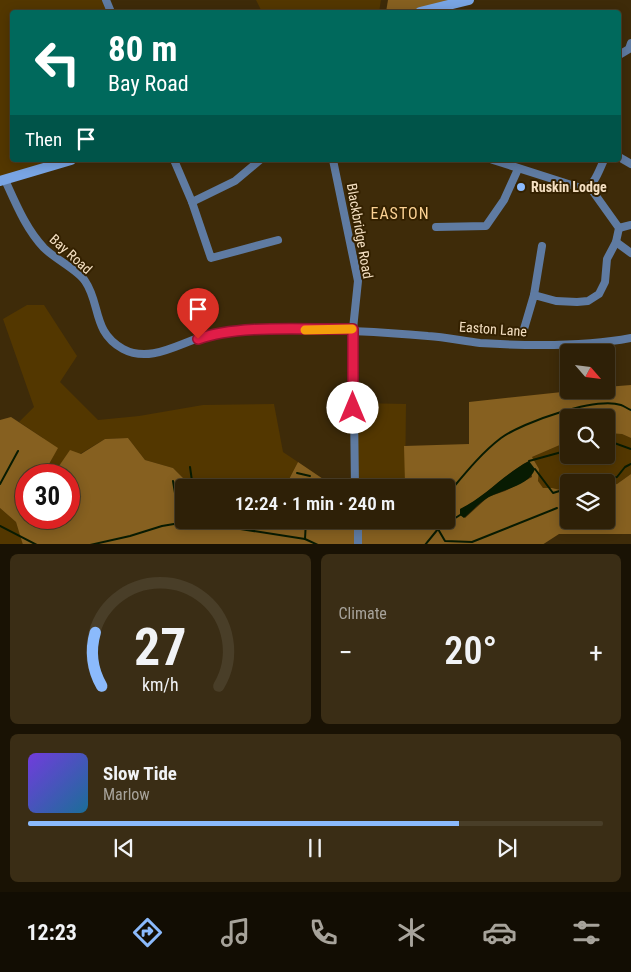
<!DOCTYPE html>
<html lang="en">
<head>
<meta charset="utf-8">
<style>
	:root { --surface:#2e2007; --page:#3a2d15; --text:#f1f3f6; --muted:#a7a39b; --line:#493e28; --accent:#8bbafc }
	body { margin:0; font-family:"Roboto Condensed",sans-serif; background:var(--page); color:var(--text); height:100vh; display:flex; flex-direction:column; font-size:19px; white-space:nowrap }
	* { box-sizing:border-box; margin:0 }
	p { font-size:16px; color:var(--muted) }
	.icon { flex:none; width:28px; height:28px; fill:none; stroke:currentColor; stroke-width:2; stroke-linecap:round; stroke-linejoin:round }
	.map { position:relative; height:544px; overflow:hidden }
	.details { display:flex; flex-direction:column; gap:10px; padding:10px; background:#191204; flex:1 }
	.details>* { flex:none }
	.banner { position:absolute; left:10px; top:10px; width:611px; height:152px; border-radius:5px; box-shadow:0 2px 12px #0003,0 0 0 1px var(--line); background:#00695c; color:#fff; overflow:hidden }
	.needle { width:32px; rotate:118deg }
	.fabs { position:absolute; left:560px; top:344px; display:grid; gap:10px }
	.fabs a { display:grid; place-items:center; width:55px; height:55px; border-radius:5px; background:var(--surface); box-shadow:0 2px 12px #0003,0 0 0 1px var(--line); font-size:25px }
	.speed { position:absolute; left:15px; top:464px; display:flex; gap:10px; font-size:25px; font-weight:700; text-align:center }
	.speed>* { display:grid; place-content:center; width:65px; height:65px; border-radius:50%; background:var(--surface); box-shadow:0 2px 12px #0003,0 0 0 1px var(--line); line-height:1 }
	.speed .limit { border:8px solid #d22; background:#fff; color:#111 }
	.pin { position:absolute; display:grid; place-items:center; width:42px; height:42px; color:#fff; margin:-51px -21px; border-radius:50% 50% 50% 0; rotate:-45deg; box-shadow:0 0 5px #0007 }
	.pin .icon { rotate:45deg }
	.me { position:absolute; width:55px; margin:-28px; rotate:0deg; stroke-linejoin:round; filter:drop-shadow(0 0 4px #0008) }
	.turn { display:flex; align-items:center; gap:18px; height:105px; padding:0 15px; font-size:22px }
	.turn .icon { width:65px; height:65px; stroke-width:2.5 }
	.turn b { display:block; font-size:35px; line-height:42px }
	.then { display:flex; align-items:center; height:48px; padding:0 15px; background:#0003; gap:10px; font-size:19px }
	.big { font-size:38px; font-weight:600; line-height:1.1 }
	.details .tile { flex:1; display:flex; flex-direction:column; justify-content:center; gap:8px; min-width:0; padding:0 18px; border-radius:8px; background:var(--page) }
	.details .dial { align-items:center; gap:0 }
	.dial svg { height:130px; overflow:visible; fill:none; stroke:var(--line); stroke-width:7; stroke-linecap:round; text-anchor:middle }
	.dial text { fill:var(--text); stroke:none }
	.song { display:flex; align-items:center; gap:15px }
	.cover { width:60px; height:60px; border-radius:8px; background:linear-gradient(135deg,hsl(260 70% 55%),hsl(200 70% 35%)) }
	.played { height:5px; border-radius:2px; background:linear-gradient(90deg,var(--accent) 75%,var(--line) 75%) }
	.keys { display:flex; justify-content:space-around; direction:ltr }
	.heat { display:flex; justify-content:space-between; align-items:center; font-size:28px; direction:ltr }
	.details .tiles { flex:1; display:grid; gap:10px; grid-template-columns:1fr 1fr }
	.tile:last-child { grid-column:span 2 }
	.trip { position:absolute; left:175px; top:479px; width:280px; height:50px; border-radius:5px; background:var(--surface); box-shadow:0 2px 12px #0003,0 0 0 1px var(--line); font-weight:600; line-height:50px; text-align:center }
	.dock { display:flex; height:80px; justify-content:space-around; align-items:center; background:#120d03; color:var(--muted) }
	.dock .icon { width:35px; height:35px }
	.dock .selected { color:var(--accent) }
	.dock b { font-size:22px; color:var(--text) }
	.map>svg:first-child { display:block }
</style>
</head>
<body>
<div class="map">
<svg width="631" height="545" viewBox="0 0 631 545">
	<rect width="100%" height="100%" fill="#3e2b09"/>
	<!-- green -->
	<g fill="#533700">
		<path d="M0,0h102l5,12h-95v148h42l-54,17z"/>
		<path d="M256,0h125l-2,12h-117z"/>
		<path d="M27,305h17l33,51 -17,26 38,38 41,-4 64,-11 71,-1 9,48 15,10 -13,25h-93l-19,-19 -28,-8 -17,-22 -23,1 -45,27 -11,-1 -6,-27 -24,-16 15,-15 -31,-88z"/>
		<path d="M356,403l50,1 -1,79 -48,4z"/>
		<path d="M606,433l16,1 9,4v36l-14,10 -11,2v-4h-37v10l-17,-4 -9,1 -5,-8 1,-12 -7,-12 37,-16v14h37z"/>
		<path d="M0,508l16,14 7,22h-23z"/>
	</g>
	<!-- forest -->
	<g fill="#866020" fill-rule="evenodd">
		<path d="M388,0h71l-49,12h-24z"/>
		<path d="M631,385v53l-9,-4 -16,-1v-15h-37v23l-37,16 7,12 -1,12 5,7h9l17,4v28h37v-34l11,-2 14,-10v60h-72l-17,11h-519l-7,-23 -16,-14v-88l11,-3 47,31 -9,16 10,2 11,-16 11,4 24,-15 23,-1 17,22 28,8 19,19 -8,1v32h262v-32l-73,-1 32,-4 -1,-37 65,-2v-42l112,-12h25v-3zM529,461l3,16 -27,14 -17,6 -23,21 -4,-9c25,-13 43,-35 68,-48zM26,475h43v43h-43z"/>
		<path d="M298,462l31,21 19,4h-63z"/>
	</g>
	<!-- water -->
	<path fill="#081b02" d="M529,461l6,8c-6,17 -32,20 -46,28 -9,5 -17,14 -25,21l-4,-3v-6c26,-13 44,-35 69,-48z"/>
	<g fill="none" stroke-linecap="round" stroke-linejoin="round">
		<!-- stream -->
		<g stroke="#081b02" stroke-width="2">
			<path d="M606,440l25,9"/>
			<path d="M529,461l40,-11"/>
			<path d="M190,467l3,21"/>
			<path d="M535,469l18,24 16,-5"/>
			<path d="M297,473l13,3"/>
			<path d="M294,479l4,9"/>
			<path d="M173,481l7,42"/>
			<path d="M586,482l31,-5 8,-10 6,-3"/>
			<path d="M0,484l18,-33"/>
			<path d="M446,496c17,-20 34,-42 55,-58 22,-16 94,-41 120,-33 3,1 7,4 10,5"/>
			<path d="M436,520l2,9 7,12 27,1 85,-34"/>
			<path d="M0,526l37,19"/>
			<path d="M305,539l1,-19"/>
			<path d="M90,545l40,-9 32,-10 18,-3 35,2 90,14 13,6"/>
			<path d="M425,545l13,-16 22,-14"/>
		</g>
		<!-- street -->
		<g stroke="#5f7ba2" stroke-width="8">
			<path d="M106,0l5,12"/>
			<path d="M619,55l10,-6 2,-6"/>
			<path d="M619,157l12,7"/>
			<path d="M174,160l18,42 43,-21 25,-21"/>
			<path d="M333,160l25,121 -5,48 2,159"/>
			<path d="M493,160l91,29c11,-4 15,-19 20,-29"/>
			<path d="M5,180c11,24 21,49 39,68 11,11 34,22 41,33 16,23 7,51 38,68 30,16 61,-10 90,-15 14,-2 30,-4 45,-4 57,-2 113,1 170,6 17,1 35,5 52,7 48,3 104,4 151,-5"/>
			<path d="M192,202l19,56 67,-18"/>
			<path d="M436,227l50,-1 18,-26 14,-31"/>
			<path d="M619,228l12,-3"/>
			<path d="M616,242l15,11"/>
			<path d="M534,295l8,-49"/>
			<path d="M524,329l10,-34 22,6 21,1 11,-1 11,-7 6,-12 2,-23 9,-17 3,-14 -30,-42"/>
			<path d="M358,545v-25"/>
		</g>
		<!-- secondary -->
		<g stroke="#79a5e4" stroke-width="10">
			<path d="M420,12l49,-12"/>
			<path d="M0,181l71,-21"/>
		</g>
	</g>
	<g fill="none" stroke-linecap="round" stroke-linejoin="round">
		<defs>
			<path id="route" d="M198,339c41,-15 110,-9 155,-10v79"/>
		</defs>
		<!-- route casing -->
		<use href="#route" stroke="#92132f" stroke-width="12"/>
		<!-- route -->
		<use href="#route" stroke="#e11d48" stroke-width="9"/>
		<!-- slow -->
		<path stroke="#f59e0b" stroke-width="9" d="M305,330l47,-1"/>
	</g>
	<!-- markers -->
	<circle fill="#8bbafc" stroke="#342100" stroke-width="2" cx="521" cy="187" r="5"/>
	<g text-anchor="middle" stroke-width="4" stroke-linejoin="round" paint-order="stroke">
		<!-- poi labels -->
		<g font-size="14" font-weight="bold" fill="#f5e0c2" stroke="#342100" text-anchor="start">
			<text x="531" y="192">Ruskin Lodge</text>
		</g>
		<!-- street labels -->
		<g font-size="14" fill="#f5e0c2" stroke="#342100">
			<text transform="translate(360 231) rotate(80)" y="5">Blackbridge Road</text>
			<text transform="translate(71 254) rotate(42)" y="5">Bay Road</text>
			<text transform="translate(493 329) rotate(4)" y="5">Easton Lane</text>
		</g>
		<!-- quarter labels -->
		<g font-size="16" letter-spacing="1" fill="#fbd193" stroke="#342100">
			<text x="400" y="219">EASTON</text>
		</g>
	</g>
</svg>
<div class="fabs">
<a><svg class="needle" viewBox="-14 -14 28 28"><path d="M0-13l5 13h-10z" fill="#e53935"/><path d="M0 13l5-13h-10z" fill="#a7a39b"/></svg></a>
<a><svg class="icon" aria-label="search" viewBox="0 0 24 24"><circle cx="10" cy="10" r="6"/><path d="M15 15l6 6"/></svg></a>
<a><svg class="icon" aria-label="layers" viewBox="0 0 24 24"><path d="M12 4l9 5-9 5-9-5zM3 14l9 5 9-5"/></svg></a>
</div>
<div class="speed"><div class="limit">30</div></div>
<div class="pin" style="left:198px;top:339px;background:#d93025"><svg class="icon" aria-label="arrive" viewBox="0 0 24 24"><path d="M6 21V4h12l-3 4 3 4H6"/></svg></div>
<svg class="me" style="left:353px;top:408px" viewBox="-20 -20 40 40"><circle r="19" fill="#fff"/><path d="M0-13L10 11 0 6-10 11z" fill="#e11d48"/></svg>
<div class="trip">12:24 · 1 min · 240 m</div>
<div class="banner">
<div class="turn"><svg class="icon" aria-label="left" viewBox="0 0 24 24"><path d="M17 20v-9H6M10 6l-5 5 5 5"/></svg><div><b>80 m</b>Bay Road</div></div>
<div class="then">Then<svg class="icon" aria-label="arrive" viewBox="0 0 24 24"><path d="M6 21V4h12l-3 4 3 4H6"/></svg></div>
</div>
</div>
<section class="details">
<div class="tiles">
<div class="tile dial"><svg viewBox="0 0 100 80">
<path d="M14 69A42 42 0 1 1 86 69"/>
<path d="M14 69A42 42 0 0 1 10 36" stroke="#8bbafc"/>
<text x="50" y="56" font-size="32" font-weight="700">27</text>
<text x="50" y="72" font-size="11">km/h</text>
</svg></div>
<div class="tile"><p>Climate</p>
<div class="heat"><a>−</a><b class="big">20°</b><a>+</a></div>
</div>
<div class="tile">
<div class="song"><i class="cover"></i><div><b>Slow Tide</b><p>Marlow</p></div></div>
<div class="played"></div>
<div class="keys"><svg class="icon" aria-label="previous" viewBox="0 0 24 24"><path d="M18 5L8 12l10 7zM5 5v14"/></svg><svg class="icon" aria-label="pause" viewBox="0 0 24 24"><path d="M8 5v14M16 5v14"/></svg><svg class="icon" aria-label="next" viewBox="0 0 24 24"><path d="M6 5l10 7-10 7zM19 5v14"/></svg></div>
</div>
</div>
</section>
<nav class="dock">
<b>12:23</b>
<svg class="icon selected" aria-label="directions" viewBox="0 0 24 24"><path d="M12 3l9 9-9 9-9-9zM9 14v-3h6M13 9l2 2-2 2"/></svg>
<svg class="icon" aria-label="music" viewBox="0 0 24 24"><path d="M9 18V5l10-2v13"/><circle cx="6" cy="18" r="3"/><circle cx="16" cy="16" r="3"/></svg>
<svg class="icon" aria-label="phone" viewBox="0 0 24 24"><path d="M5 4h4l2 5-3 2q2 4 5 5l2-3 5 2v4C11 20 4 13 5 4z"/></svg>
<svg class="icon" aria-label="climate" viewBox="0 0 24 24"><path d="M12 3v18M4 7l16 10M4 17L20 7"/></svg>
<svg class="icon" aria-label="car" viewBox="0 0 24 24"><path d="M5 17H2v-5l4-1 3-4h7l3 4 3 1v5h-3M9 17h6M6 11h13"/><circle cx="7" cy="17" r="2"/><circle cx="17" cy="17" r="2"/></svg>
<svg class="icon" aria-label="filters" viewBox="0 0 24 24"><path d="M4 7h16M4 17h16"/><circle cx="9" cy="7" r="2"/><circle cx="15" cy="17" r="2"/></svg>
</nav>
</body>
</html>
